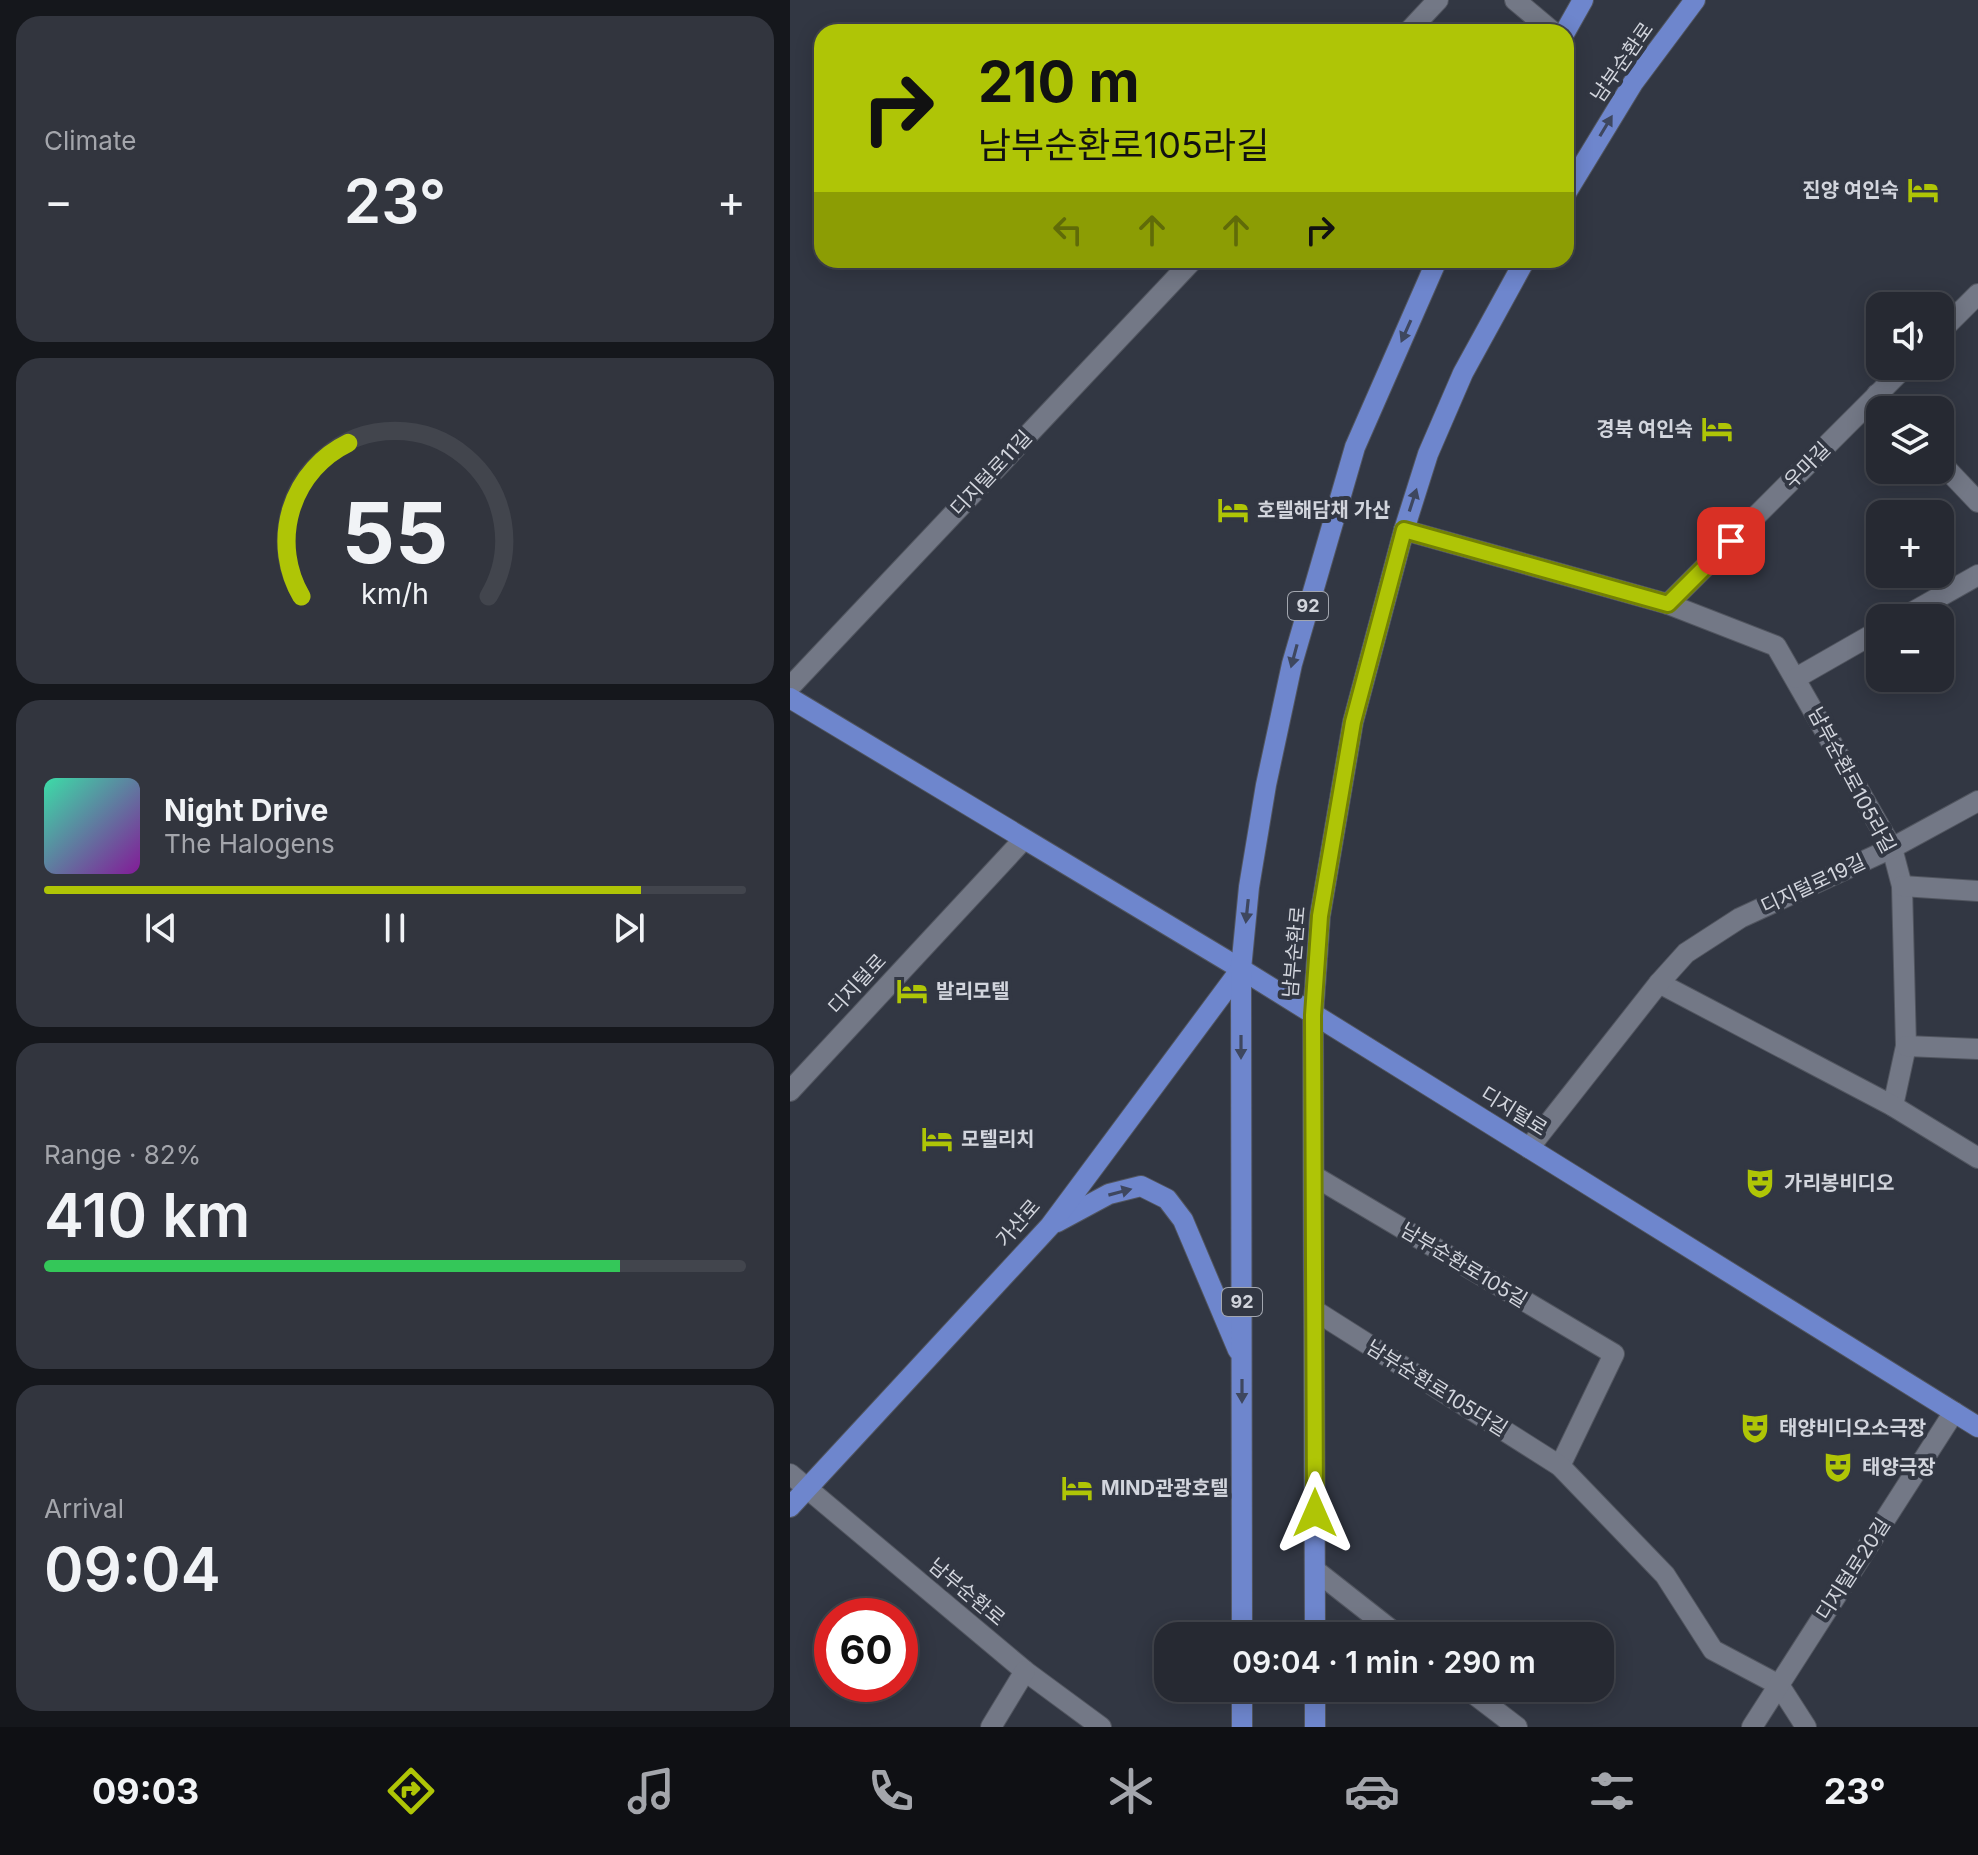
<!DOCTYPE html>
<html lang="en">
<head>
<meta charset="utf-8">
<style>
	:root { --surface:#262932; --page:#32353e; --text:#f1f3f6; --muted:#a4a6ac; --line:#42454d; --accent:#afc506 }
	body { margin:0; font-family:Inter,"Noto Sans KR",sans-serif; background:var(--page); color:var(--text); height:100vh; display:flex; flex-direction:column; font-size:30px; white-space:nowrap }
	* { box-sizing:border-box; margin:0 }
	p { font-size:26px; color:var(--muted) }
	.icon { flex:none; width:44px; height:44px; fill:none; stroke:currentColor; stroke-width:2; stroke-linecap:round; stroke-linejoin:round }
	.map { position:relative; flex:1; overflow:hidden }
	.panel { display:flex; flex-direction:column; gap:16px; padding:16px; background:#15171c; width:790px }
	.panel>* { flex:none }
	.guide { position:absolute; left:24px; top:24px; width:760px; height:244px; border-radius:24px; box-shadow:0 4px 20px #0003,0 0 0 2px var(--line); background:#afc506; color:#111; overflow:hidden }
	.fabs { position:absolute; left:1076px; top:292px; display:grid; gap:16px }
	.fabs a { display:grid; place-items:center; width:88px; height:88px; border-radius:16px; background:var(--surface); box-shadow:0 4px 20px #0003,0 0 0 2px var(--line); font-size:40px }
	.speed { position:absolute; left:24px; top:1598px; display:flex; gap:16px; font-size:40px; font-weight:700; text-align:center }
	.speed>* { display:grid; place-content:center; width:104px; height:104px; border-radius:50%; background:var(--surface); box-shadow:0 4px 20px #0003,0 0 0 2px var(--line); line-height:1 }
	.speed .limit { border:12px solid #d22; background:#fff; color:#111 }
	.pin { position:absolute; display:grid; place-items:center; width:68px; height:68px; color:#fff; margin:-34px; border-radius:16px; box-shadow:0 4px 12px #0006 }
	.me { position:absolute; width:88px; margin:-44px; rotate:0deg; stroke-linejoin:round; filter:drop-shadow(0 0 6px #0008) }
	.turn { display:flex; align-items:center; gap:28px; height:168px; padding:0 32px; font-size:36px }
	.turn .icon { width:104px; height:104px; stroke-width:2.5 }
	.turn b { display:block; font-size:56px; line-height:68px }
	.lanes { display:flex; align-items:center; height:76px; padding:0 32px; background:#0003; justify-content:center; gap:40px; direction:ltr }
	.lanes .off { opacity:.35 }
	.big { font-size:60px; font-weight:600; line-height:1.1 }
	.panel .tile { flex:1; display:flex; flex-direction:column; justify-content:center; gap:12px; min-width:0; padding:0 28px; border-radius:24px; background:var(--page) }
	.panel .dial { align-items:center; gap:0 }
	.dial svg { height:208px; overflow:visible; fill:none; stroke:var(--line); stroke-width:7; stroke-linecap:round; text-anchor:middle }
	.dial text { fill:var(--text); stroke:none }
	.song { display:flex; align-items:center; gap:24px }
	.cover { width:96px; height:96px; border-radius:12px; background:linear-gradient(135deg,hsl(160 70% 55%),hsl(290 70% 35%)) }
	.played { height:8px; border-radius:4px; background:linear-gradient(90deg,var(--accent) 85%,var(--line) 85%) }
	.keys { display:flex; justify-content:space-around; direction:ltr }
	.heat { display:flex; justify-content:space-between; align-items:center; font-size:44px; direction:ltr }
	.charge { height:12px; border-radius:6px; background:linear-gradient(90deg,#34c759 82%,var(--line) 0) }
	.trip { position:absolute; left:364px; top:1622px; width:460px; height:80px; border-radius:24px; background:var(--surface); box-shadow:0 4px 20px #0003,0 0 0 2px var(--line); font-weight:600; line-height:80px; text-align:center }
	.menu { display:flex; height:128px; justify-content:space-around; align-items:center; background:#0f1014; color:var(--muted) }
	.menu .icon { width:56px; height:56px }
	.menu .selected { color:var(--accent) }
	.menu b { font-size:36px; color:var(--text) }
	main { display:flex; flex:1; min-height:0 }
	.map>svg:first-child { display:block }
</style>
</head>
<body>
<main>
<section class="panel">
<div class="tile"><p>Climate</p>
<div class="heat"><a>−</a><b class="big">23°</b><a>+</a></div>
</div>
<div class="tile dial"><svg viewBox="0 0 100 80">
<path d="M14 69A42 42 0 1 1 86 69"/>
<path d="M14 69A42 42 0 0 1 32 10" stroke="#afc506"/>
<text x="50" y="56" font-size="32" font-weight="700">55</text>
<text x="50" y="72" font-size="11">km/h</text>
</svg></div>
<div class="tile">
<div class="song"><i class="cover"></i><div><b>Night Drive</b><p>The Halogens</p></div></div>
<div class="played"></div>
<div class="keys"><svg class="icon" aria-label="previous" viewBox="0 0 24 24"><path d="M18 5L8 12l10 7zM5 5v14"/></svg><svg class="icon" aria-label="pause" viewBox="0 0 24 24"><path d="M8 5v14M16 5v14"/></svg><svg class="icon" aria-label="next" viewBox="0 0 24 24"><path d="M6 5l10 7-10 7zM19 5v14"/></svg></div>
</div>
<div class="tile"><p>Range · 82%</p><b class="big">410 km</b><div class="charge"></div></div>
<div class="tile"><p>Arrival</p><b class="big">09:04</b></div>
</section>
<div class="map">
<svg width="1188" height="1727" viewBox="0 0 1188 1727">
	<rect width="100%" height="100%" fill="#323743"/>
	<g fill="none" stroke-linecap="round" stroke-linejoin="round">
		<defs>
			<g id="minor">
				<path d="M725,0l38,32"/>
				<path d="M618,32l30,-32"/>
				<path d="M1150,332l38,-38"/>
				<path d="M1087,394l15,16"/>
				<path d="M1150,462l38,40"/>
				<path d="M614,530l264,74 108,42 116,202 10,38 4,160 -13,60"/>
				<path d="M878,604l238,-238"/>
				<path d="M1112,618l76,-43"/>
				<path d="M1006,678l84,-48"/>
				<path d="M0,687l403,-427"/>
				<path d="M1112,886l76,5"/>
				<path d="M869,983l234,123 85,52"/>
				<path d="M1116,1046l72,3"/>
				<path d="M0,1091l234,-252"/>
				<path d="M739,1148l130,-165 27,-30 54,-35 152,-70 86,-47"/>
				<path d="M524,1176l300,178 -54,112"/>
				<path d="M524,1310l246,156 105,109 48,75 66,35 27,42"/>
				<path d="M0,1474l235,197 76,56"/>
				<path d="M525,1570l84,66"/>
				<path d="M676,1688l51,39"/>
				<path d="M201,1727l34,-56"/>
				<path d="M962,1727l202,-315"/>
			</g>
			<g id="major">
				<path d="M775,32l18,-32"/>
				<path d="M776,193l67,-110 62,-83"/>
				<path d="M0,698l451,271 737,458"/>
				<path d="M267,1222l52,-28 32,-8 26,13 16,21 55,130"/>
				<path d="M0,1507l260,-281 191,-257"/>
				<path d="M452,1636l-1,-667 8,-82 17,-102 26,-121 63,-217 82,-187"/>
				<path d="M525,1636l-2,-621 7,-99 33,-194 51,-192 24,-76 35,-81 62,-113"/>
				<path d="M452,1688v39"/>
				<path d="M525,1688v39"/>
			</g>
		</defs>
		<!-- minor casing -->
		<use href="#minor" stroke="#51555f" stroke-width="22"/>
		<!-- major casing -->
		<use href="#major" stroke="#51555f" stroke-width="22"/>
		<!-- minor -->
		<use href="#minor" stroke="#737886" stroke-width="20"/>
		<!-- major -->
		<use href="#major" stroke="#6e86cd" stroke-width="20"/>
	</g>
	<!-- one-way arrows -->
	<defs><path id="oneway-solid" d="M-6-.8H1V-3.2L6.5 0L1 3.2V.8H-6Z" transform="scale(2)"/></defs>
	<g fill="#3e475f">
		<use href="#oneway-solid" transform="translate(816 126) rotate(-59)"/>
		<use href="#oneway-solid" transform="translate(616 331) rotate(114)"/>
		<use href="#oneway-solid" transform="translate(623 500) rotate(-72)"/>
		<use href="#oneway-solid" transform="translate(504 656) rotate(105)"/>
		<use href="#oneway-solid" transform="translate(457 911) rotate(96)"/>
		<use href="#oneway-solid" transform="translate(451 1047) rotate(90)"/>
		<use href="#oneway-solid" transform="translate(330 1192) rotate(-15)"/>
		<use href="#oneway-solid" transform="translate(452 1391) rotate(90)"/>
	</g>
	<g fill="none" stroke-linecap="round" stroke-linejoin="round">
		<defs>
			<path id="route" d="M525,1513l-2,-498 7,-99 33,-194 51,-192 264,74 63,-63"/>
		</defs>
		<!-- route casing -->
		<use href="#route" stroke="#728004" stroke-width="20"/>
		<!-- route -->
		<use href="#route" stroke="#afc506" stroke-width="14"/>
	</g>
	<!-- icons -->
	<defs>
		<symbol id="hotel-bare" viewBox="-9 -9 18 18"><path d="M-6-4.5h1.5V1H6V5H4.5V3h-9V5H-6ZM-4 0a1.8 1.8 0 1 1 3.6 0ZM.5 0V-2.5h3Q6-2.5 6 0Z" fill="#afc506" stroke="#323743" stroke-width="2.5" paint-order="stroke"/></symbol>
		<symbol id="theatre-bare" viewBox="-9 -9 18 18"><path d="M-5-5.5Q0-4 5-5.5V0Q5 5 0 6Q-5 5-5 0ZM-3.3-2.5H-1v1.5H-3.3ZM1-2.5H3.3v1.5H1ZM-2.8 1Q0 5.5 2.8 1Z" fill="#afc506" stroke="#323743" stroke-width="2.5" paint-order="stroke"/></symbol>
	</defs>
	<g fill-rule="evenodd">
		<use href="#hotel-bare" x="1111" y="168" width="44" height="44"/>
		<use href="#hotel-bare" x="905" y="407" width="44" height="44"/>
		<use href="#hotel-bare" x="421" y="488" width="44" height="44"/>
		<use href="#hotel-bare" x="100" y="969" width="44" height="44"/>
		<use href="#hotel-bare" x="125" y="1117" width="44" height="44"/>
		<use href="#theatre-bare" x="948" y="1161" width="44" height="44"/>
		<use href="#theatre-bare" x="943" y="1406" width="44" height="44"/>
		<use href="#theatre-bare" x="1026" y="1445" width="44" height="44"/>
		<use href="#hotel-bare" x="265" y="1466" width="44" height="44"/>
	</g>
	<g text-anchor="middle" stroke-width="8" stroke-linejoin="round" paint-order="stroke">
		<!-- shield labels -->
		<g fill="#323743" stroke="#a2a6af" stroke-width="2">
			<rect x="498" y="592" width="40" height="28" rx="6"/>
			<rect x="432" y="1288" width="40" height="28" rx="6"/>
		</g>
		<g font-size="18" font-weight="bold" fill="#d2d5dd">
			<text x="518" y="612">92</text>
			<text x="452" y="1308">92</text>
		</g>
		<!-- street labels -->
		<g font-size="20" fill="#d2d5dd" stroke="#323743">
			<text transform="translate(832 62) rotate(-55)" y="7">남부순환로</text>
			<text transform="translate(1017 465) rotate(-45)" y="7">우마길</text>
			<text transform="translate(201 473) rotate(-47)" y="7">디지털로11길</text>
			<text transform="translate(1062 780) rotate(62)" y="7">남부순환로105라길</text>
			<text transform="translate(1023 884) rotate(-25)" y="7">디지털로19길</text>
			<text transform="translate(504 952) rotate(-85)" y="7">남부순환로</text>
			<text transform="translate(67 984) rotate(-47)" y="7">디지털로</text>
			<text transform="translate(724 1111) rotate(32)" y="7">디지털로</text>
			<text transform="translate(228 1223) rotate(-49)" y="7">가산로</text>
			<text transform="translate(674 1265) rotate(31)" y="7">남부순환로105길</text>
			<text transform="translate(647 1388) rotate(32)" y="7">남부순환로105다길</text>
			<text transform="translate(1063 1569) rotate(-57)" y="7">디지털로20길</text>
			<text transform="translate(177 1592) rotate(40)" y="7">남부순환로</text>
		</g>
		<!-- poi labels -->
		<g font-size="20" font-weight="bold" fill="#d2d5dd" stroke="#323743" text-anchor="start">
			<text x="1109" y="197" text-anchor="end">진양 여인숙</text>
			<text x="903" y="436" text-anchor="end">경북 여인숙</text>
			<text x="467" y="517">호텔해담채 가산</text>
			<text x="146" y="998">발리모텔</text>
			<text x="171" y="1146">모텔리치</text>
			<text x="994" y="1190">가리봉비디오</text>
			<text x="989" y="1435">태양비디오소극장</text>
			<text x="1072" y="1474">태양극장</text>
			<text x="311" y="1495">MIND관광호텔</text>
		</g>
	</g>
</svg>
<div class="fabs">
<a><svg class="icon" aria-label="sound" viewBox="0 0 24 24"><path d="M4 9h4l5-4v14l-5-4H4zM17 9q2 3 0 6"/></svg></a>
<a><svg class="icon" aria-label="layers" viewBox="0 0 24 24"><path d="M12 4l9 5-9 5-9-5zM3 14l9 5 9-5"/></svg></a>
<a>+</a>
<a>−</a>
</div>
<div class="speed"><div class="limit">60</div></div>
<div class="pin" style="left:941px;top:541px;background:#d93025"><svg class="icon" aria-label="arrive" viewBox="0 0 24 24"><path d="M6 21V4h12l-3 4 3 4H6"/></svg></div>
<svg class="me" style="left:525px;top:1513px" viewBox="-20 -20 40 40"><path d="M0-17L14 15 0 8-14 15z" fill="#afc506" stroke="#fff" stroke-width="4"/></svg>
<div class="trip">09:04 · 1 min · 290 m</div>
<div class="guide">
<div class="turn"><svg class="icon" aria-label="right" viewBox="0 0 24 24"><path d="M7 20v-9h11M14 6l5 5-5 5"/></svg><div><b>210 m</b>남부순환로105라길</div></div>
<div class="lanes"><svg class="icon off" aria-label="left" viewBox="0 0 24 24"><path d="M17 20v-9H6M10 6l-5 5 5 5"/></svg><svg class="icon off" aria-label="ahead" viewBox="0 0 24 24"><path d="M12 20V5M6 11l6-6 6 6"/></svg><svg class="icon off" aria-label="ahead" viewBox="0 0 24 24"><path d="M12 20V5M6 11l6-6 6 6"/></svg><svg class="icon" aria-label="right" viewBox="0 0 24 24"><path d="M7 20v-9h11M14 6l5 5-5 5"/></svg></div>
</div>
</div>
</main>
<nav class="menu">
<b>09:03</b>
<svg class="icon selected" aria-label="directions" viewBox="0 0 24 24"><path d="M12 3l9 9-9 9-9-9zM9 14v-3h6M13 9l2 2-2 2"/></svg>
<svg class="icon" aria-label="music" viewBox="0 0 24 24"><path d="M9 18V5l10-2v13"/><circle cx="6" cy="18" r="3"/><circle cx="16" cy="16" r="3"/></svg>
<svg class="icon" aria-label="phone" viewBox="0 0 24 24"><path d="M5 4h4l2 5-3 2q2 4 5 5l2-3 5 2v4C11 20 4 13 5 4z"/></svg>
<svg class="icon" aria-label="climate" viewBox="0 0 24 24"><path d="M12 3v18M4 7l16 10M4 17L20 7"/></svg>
<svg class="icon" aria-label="car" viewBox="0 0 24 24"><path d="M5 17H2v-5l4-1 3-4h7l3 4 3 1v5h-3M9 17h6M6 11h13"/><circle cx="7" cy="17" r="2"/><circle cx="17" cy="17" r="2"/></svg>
<svg class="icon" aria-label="filters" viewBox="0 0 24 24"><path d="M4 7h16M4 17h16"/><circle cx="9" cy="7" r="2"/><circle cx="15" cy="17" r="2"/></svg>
<b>23°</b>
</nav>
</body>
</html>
